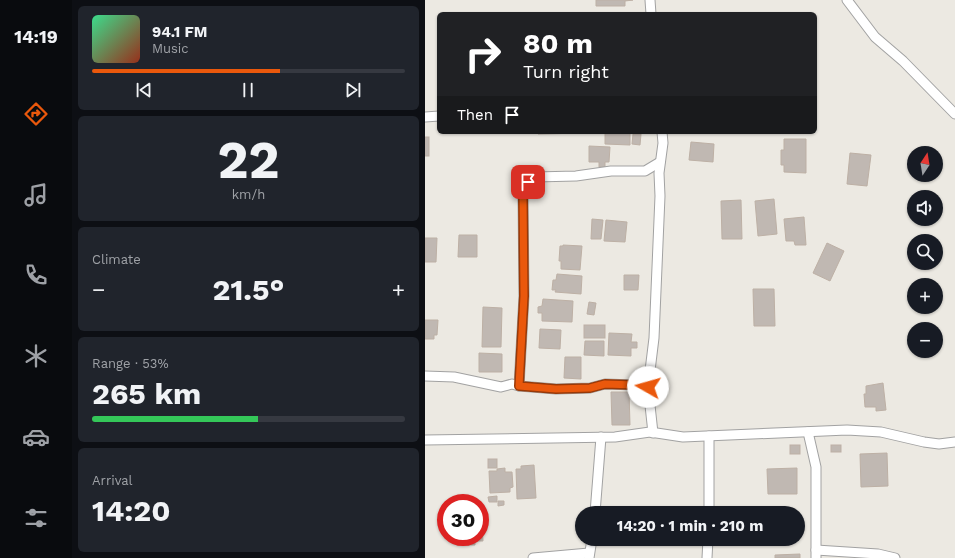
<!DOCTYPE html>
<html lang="en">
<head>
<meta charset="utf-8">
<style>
	:root { --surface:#171b24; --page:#20242c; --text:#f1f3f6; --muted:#9ea1a6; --line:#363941; --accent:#ea580c }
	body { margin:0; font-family:"Work Sans",sans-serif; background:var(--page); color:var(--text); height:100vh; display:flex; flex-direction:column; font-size:15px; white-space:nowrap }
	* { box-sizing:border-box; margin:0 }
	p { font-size:13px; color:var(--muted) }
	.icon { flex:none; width:22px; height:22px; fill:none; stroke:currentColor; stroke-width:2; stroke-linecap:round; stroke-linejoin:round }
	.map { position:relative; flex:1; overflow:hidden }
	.drawer { display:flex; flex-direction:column; gap:6px; padding:6px; background:#0d0f14; width:353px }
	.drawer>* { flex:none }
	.hud { position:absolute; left:12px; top:12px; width:380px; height:122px; border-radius:6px; box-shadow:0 1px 3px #0004; background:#202124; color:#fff; overflow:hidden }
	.needle { width:26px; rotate:12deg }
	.buttons { position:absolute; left:482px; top:146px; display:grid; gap:8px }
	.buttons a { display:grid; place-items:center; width:36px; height:36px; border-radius:50%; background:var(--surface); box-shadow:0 1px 3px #0004; font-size:20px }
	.speed { position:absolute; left:12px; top:494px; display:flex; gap:8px; font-size:20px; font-weight:700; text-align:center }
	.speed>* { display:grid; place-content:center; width:52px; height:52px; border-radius:50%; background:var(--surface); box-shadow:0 1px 3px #0004; line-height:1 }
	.speed .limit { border:6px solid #d22; background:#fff; color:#111 }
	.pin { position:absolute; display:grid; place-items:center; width:34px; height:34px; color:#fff; margin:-17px; border-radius:8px; box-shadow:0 2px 6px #0006 }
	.me { position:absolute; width:44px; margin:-22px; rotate:277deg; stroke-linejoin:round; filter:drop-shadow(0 0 3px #0008) }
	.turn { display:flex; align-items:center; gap:14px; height:84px; padding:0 20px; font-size:18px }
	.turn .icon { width:52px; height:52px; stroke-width:2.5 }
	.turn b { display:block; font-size:28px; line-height:34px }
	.then { display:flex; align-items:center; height:38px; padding:0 20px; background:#0003; gap:8px; font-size:15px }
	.big { font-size:30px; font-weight:700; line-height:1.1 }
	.drawer .tile { flex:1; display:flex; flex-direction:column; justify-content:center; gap:6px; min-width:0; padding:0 14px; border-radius:6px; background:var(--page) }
	.drawer .dial { align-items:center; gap:0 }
	.dial b { font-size:52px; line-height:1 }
	.song { display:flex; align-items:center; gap:12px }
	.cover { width:48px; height:48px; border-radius:6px; background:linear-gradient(135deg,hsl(150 70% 55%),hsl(10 70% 35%)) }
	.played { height:4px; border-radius:2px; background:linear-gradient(90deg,var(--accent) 60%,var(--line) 60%) }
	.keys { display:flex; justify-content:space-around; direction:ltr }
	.heat { display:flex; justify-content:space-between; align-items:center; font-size:22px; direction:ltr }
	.charge { height:6px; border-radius:3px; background:linear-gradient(90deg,#34c759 53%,var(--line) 0) }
	.trip { position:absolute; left:150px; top:506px; width:230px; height:40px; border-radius:20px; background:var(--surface); box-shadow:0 1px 3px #0004; font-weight:700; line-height:40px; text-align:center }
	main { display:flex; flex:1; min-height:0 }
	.menu { display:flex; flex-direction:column; width:72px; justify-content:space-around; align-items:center; background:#090b0e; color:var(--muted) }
	.menu .icon { width:28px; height:28px }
	.menu .selected { color:var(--accent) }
	.menu b { font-size:18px; color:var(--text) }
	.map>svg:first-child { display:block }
</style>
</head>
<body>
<main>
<nav class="menu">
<b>14:19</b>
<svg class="icon selected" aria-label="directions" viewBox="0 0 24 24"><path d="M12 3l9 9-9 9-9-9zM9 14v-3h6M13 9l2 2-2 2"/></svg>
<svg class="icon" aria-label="music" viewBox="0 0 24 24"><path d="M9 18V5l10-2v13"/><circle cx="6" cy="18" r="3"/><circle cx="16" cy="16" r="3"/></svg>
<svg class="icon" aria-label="phone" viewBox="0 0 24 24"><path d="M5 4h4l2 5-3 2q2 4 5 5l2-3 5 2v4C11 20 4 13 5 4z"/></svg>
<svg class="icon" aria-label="climate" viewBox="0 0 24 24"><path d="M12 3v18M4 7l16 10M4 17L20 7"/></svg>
<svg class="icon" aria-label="car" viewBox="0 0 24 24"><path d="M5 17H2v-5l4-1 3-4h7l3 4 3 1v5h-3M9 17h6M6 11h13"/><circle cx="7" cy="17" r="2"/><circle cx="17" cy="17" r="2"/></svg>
<svg class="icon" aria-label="filters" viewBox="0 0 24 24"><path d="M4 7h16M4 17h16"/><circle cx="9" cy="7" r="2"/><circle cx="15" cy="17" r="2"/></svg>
</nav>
<section class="drawer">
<div class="tile">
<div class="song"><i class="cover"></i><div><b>94.1 FM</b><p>Music</p></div></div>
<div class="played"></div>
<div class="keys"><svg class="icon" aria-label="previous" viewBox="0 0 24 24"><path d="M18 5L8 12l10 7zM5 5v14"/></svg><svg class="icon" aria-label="pause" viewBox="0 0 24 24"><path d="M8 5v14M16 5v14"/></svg><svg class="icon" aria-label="next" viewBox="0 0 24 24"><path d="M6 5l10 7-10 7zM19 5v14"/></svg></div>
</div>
<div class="tile dial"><b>22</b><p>km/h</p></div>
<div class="tile"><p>Climate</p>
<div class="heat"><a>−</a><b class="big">21.5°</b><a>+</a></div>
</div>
<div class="tile"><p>Range · 53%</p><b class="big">265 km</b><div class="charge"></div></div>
<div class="tile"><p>Arrival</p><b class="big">14:20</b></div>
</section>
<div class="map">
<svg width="530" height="558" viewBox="0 0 530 558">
	<rect width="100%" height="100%" fill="#ece9e2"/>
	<!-- building -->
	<g fill="#c0b8b2" stroke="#bdb0a5">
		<path d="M171,0h37l-8,1v5h-29z"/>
		<path d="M113,132h48v1l-48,1z"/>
		<path d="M180,132h25v13l-25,-1z"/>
		<path d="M208,134h8l-1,11 -8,-1z"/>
		<rect x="0" y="137" width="4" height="19"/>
		<path d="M359,139h22v34l-22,-1v-7h-3v-15h3z"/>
		<path d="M266,142l23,2 -1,18 -24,-2z"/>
		<path d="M164,146l21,1 -1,15h-4v5h-6v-5h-10z"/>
		<path d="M425,153l21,2 -4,31 -20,-2z"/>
		<path d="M349,199l3,35 -19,2 -3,-35z"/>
		<path d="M316,200l1,39h-20l-1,-38z"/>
		<path d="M379,217l2,28h-11l-1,-4h-8l-2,-22z"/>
		<path d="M167,219l11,1 -2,19h-10z"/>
		<path d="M181,220l21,2 -2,20 -21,-1z"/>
		<path d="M34,235h18v22h-19z"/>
		<path d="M0,238h12l-1,24h-11z"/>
		<path d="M402,243l17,8 -14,30 -17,-8z"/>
		<path d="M138,245l19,1 -2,24 -19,-1v-8h-2l1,-15h3z"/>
		<path d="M132,274l25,2 -1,18 -26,-2 1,-2h-4l1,-10h3z"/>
		<path d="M199,275h15l-1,15h-14z"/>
		<path d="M328,289h21l1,37h-21z"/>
		<path d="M118,299l30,2 -1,21 -30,-1v-8h-4v-6l4,-1z"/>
		<path d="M164,302l7,1 -2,12 -7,-1z"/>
		<path d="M58,307l19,1 -1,39h-19z"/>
		<path d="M0,320h13l-1,15h-3v4h-9z"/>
		<rect x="159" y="325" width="21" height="13"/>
		<path d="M115,329l21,1 -1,19 -21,-1z"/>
		<path d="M184,333l23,1 -1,8h6v6h-6v8l-23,-1z"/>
		<path d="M160,341h19v15l-20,-1z"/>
		<path d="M54,353l23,1v18h-23z"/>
		<path d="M140,357h16v22l-17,-1z"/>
		<path d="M458,383l3,27 -10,1v-4h-11l-1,-13h2v-8z"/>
		<path d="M186,392h18l1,33h-18z"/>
		<rect x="365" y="445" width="10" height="9"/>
		<rect x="406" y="445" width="10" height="7"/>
		<path d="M462,453l1,33 -27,1 -1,-33z"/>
		<rect x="63" y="459" width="9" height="9"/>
		<path d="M109,465l2,33 -19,1 -1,-30h5v-3z"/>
		<path d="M80,468v4h7l1,15 -3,1v4l-20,1 -1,-22h8v-2z"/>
		<path d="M372,468v26h-29l-1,-25z"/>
		<path d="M72,496v6h-8l-1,-5z"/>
		<path d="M73,501h6v4l-6,1z"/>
		<path d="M55,509h1l2,32h-8v4h-7v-4l-8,1v-5h20z"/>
		<path d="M375,554v4h-25v-3z"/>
	</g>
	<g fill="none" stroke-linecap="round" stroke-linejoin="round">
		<defs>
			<g id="minor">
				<path d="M225,0l1,14"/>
				<path d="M422,0l28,37 28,24 52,53"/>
				<path d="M0,117l14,-1"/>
				<path d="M0,376l29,1 47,10 11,-3 7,2 37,3 34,-1 15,-4 30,1 13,2"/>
				<path d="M94,386l5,-90 -1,-99 1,-8 4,-6 7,-6 41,-1 35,-5h34l15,-9"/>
				<path d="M383,432l8,35v91"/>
				<path d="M228,433l-5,-46 6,-49 6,-142 -1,-23 4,-30 -1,-11"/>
				<path d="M0,440l190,-3 35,-5 33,5 164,-7 34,2 43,10 15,2 16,-2"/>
				<path d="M170,513l6,-76"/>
				<path d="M284,513v-77"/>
				<path d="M391,550l62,4 17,4"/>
				<path d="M108,558l56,-5"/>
				<path d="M164,558l3,-19"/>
				<path d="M282,558l1,-19"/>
			</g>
		</defs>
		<!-- minor casing -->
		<use href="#minor" stroke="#a2a2a2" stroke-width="11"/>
		<!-- minor -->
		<use href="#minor" stroke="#fff" stroke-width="9"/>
	</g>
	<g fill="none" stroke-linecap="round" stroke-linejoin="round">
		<defs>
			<path id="route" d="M103,182l-3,7 -2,8 1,99 -5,90 37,3 34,-1 15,-4 30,1 13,2"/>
		</defs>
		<!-- route casing -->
		<use href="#route" stroke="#983908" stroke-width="10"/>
		<!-- route -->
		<use href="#route" stroke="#ea580c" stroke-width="7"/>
	</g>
</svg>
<div class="buttons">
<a><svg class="needle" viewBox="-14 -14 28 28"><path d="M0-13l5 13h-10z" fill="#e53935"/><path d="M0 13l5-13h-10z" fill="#9ea1a6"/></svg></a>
<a><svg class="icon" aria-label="sound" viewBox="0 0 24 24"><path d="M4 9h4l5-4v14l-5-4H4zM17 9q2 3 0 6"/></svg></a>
<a><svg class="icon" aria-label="search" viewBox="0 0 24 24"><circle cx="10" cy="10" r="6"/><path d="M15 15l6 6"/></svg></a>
<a>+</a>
<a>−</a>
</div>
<div class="speed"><div class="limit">30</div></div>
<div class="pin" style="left:103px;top:182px;background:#d93025"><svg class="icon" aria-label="arrive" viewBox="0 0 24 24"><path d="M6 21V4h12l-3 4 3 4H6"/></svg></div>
<svg class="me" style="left:223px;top:387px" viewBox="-20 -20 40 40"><circle r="19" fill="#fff"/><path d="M0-13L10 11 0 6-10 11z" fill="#ea580c"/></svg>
<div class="trip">14:20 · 1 min · 210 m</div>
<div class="hud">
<div class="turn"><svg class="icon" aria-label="right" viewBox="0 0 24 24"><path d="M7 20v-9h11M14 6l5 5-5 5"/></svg><div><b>80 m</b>Turn right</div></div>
<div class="then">Then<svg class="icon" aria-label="arrive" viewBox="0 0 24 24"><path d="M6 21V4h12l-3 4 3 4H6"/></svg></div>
</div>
</div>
</main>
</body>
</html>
